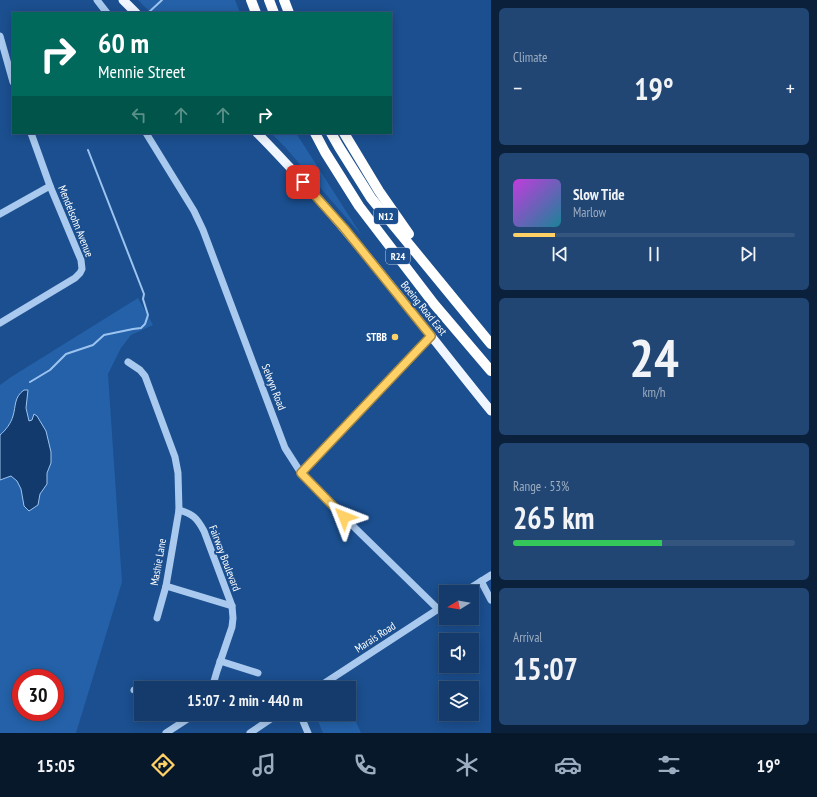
<!DOCTYPE html>
<html lang="en">
<head>
<meta charset="utf-8">
<style>
	:root { --surface:#143b6b; --page:#214673; --text:#f1f3f6; --muted:#9dadc1; --line:#33557e; --accent:#ffd166 }
	body { margin:0; font-family:"PT Sans Narrow",sans-serif; background:var(--page); color:var(--text); height:100vh; display:flex; flex-direction:column; font-size:15px; white-space:nowrap }
	* { box-sizing:border-box; margin:0 }
	p { font-size:13px; color:var(--muted) }
	.icon { flex:none; width:22px; height:22px; fill:none; stroke:currentColor; stroke-width:2; stroke-linecap:round; stroke-linejoin:round }
	.map { position:relative; flex:1; overflow:hidden }
	.panel { display:flex; flex-direction:column; gap:8px; padding:8px; background:#0b203b; width:326px }
	.panel>* { flex:none }
	.guide { position:absolute; left:12px; top:12px; width:380px; height:122px; border-radius:0px; box-shadow:0 2px 10px #0003,0 0 0 1px var(--line); background:#00695c; color:#fff; overflow:hidden }
	.needle { width:26px; rotate:259deg }
	.buttons { position:absolute; left:439px; top:585px; display:grid; gap:8px }
	.buttons a { display:grid; place-items:center; width:40px; height:40px; border-radius:0px; background:var(--surface); box-shadow:0 2px 10px #0003,0 0 0 1px var(--line); font-size:20px }
	.speed { position:absolute; left:12px; top:669px; display:flex; gap:8px; font-size:20px; font-weight:700; text-align:center }
	.speed>* { display:grid; place-content:center; width:52px; height:52px; border-radius:50%; background:var(--surface); box-shadow:0 2px 10px #0003,0 0 0 1px var(--line); line-height:1 }
	.speed .limit { border:6px solid #d22; background:#fff; color:#111 }
	.pin { position:absolute; display:grid; place-items:center; width:34px; height:34px; color:#fff; margin:-17px; border-radius:8px; box-shadow:0 2px 6px #0006 }
	.me { position:absolute; width:44px; margin:-22px; rotate:315deg; stroke-linejoin:round; filter:drop-shadow(0 0 3px #0008) }
	.turn { display:flex; align-items:center; gap:14px; height:84px; padding:0 20px; font-size:18px }
	.turn .icon { width:52px; height:52px; stroke-width:2.5 }
	.turn b { display:block; font-size:28px; line-height:34px }
	.lanes { display:flex; align-items:center; height:38px; padding:0 20px; background:#0003; justify-content:center; gap:20px; direction:ltr }
	.lanes .off { opacity:.35 }
	.big { font-size:30px; font-weight:800; line-height:1.1 }
	.panel .tile { flex:1; display:flex; flex-direction:column; justify-content:center; gap:6px; min-width:0; padding:0 14px; border-radius:6px; background:var(--page) }
	.panel .dial { align-items:center; gap:0 }
	.dial b { font-size:52px; line-height:1 }
	.song { display:flex; align-items:center; gap:12px }
	.cover { width:48px; height:48px; border-radius:6px; background:linear-gradient(135deg,hsl(290 70% 55%),hsl(190 70% 35%)) }
	.played { height:4px; border-radius:2px; background:linear-gradient(90deg,var(--accent) 15%,var(--line) 15%) }
	.keys { display:flex; justify-content:space-around; direction:ltr }
	.heat { display:flex; justify-content:space-between; align-items:center; font-size:22px; direction:ltr }
	.charge { height:6px; border-radius:3px; background:linear-gradient(90deg,#34c759 53%,var(--line) 0) }
	.trip { position:absolute; left:134px; top:681px; width:222px; height:40px; border-radius:0px; background:var(--surface); box-shadow:0 2px 10px #0003,0 0 0 1px var(--line); font-weight:800; line-height:40px; text-align:center }
	.menu { display:flex; height:64px; justify-content:space-around; align-items:center; background:#08182b; color:var(--muted) }
	.menu .icon { width:28px; height:28px }
	.menu .on { color:var(--accent) }
	.menu b { font-size:18px; color:var(--text) }
	main { display:flex; flex:1; min-height:0 }
	.map>svg:first-child { display:block }
</style>
</head>
<body>
<main>
<div class="map">
<svg width="491" height="733" viewBox="0 0 491 733">
	<rect width="100%" height="100%" fill="#1b4f8f"/>
	<!-- green -->
	<g fill="#2461a8" fill-rule="evenodd">
		<path d="M138,0h97l5,13h-89z"/>
		<path d="M271,133h25l66,103 -77,-89z"/>
		<path d="M138,298l15,27 -22,10 -10,13 -13,26 14,208 -46,151h-76v-348l11,-8zM21,678h34v34h-34z"/>
		<path d="M349,707l12,26h-38l-8,-19h34z"/>
	</g>
	<!-- water -->
	<path fill="#123a6d" stroke="#9cc4f0" d="M24,390h4l-2,18 3,13 3,-1 2,-6 3,2 9,15 5,21v11l-4,10v11l-7,10 -2,11 -9,6 -5,-5 -3,-17 -4,-8 -6,-5 -11,4v-45c6,-5 11,-12 13,-19 3,-10 1,-19 11,-26z"/>
	<g fill="none" stroke-linecap="round" stroke-linejoin="round">
		<!-- stream -->
		<g stroke="#9cc4f0" stroke-width="2">
			<path d="M148,13l14,-13"/>
			<path d="M30,382l20,-12 16,-16 27,-9 11,-10 29,-6 8,-1 4,-4 3,-9 -5,-16 1,-5 -56,-144"/>
		</g>
		<!-- minor -->
		<g stroke="#a9c9ee" stroke-width="7">
			<path d="M97,0l10,13"/>
			<path d="M0,36l13,46"/>
			<path d="M146,133l48,78 9,19 82,218 16,25 55,56 82,80"/>
			<path d="M0,214l50,-28"/>
			<path d="M0,323l75,-45 5,-5 2,-4 -1,-9 -31,-74 -19,-53"/>
			<path d="M128,362l12,8 5,6 30,81 3,16 1,37 -13,76 -9,32"/>
			<path d="M301,473l130,-137"/>
			<path d="M179,510c14,4 18,8 25,21l28,75 1,12 -1,9 -15,44 -5,17"/>
			<path d="M481,581l10,19"/>
			<path d="M166,586l66,20"/>
			<path d="M464,592l27,-17"/>
			<path d="M220,661l38,12"/>
			<path d="M317,688l129,-84"/>
			<path d="M134,690l7,2"/>
			<path d="M300,714l8,19"/>
			<path d="M166,733l29,-19"/>
			<path d="M250,733l28,-19"/>
		</g>
		<!-- major -->
		<g stroke="#f0f6ff" stroke-width="9">
			<path d="M123,0l13,13"/>
			<path d="M257,133c85,86 158,184 234,278"/>
		</g>
		<!-- highway -->
		<g stroke="#fff" stroke-width="10">
			<path d="M251,0l5,13"/>
			<path d="M269,0l5,13"/>
			<path d="M284,0l5,13"/>
			<path d="M315,133l10,19 34,54 75,98 57,67"/>
			<path d="M331,133l8,14 32,51 120,146"/>
			<path d="M344,133l35,58 30,43"/>
		</g>
	</g>
	<g fill="none" stroke-linecap="round" stroke-linejoin="round">
		<defs>
			<path id="route" d="M303,182l41,46 87,108 -130,137 43,44"/>
		</defs>
		<!-- route casing -->
		<use href="#route" stroke="#a68842" stroke-width="10"/>
		<!-- route -->
		<use href="#route" stroke="#ffd166" stroke-width="7"/>
	</g>
	<!-- markers -->
	<circle fill="#ffd166" stroke="#1b4f8f" stroke-width="1.5" cx="395" cy="337" r="4"/>
	<g text-anchor="middle" stroke-width="4" stroke-linejoin="round" paint-order="stroke">
		<!-- shield labels -->
		<g fill="#1b4f8f" stroke="#bbcadd" stroke-width="1">
			<rect x="374" y="208" width="24" height="16" rx="3"/>
			<rect x="386" y="248" width="24" height="16" rx="3"/>
		</g>
		<g font-size="10" font-weight="bold" fill="#fff">
			<text x="386" y="220">N12</text>
			<text x="398" y="260">R24</text>
		</g>
		<!-- street labels -->
		<g font-size="11" fill="#fff" stroke="#1b4f8f">
			<text transform="translate(76 221) rotate(68)" y="4">Mendelsohn Avenue</text>
			<text transform="translate(424 308) rotate(51)" y="4">Boeing Road East</text>
			<text transform="translate(274 387) rotate(69)" y="4">Selwyn Road</text>
			<text transform="translate(225 558) rotate(69)" y="4">Fairway Boulevard</text>
			<text transform="translate(158 562) rotate(-80)" y="4">Mashie Lane</text>
			<text transform="translate(375 637) rotate(-33)" y="4">Marais Road</text>
		</g>
		<!-- poi labels -->
		<g font-size="11" font-weight="bold" fill="#fff" stroke="#1b4f8f" text-anchor="end">
			<text x="387" y="341">STBB</text>
		</g>
	</g>
</svg>
<div class="buttons">
<a><svg class="needle" viewBox="-14 -14 28 28"><path d="M0-13l5 13h-10z" fill="#e53935"/><path d="M0 13l5-13h-10z" fill="#9dadc1"/></svg></a>
<a><svg class="icon" aria-label="sound" viewBox="0 0 24 24"><path d="M4 9h4l5-4v14l-5-4H4zM17 9q2 3 0 6"/></svg></a>
<a><svg class="icon" aria-label="layers" viewBox="0 0 24 24"><path d="M12 4l9 5-9 5-9-5zM3 14l9 5 9-5"/></svg></a>
</div>
<div class="speed"><div class="limit">30</div></div>
<div class="pin" style="left:303px;top:182px;background:#d93025"><svg class="icon" aria-label="arrive" viewBox="0 0 24 24"><path d="M6 21V4h12l-3 4 3 4H6"/></svg></div>
<svg class="me" style="left:344px;top:517px" viewBox="-20 -20 40 40"><path d="M0-17L14 15 0 8-14 15z" fill="#ffd166" stroke="#fff" stroke-width="4"/></svg>
<div class="trip">15:07 · 2 min · 440 m</div>
<div class="guide">
<div class="turn"><svg class="icon" aria-label="right" viewBox="0 0 24 24"><path d="M7 20v-9h11M14 6l5 5-5 5"/></svg><div><b>60 m</b>Mennie Street</div></div>
<div class="lanes"><svg class="icon off" aria-label="left" viewBox="0 0 24 24"><path d="M17 20v-9H6M10 6l-5 5 5 5"/></svg><svg class="icon off" aria-label="ahead" viewBox="0 0 24 24"><path d="M12 20V5M6 11l6-6 6 6"/></svg><svg class="icon off" aria-label="ahead" viewBox="0 0 24 24"><path d="M12 20V5M6 11l6-6 6 6"/></svg><svg class="icon" aria-label="right" viewBox="0 0 24 24"><path d="M7 20v-9h11M14 6l5 5-5 5"/></svg></div>
</div>
</div>
<section class="panel">
<div class="tile"><p>Climate</p>
<div class="heat"><a>−</a><b class="big">19°</b><a>+</a></div>
</div>
<div class="tile">
<div class="song"><i class="cover"></i><div><b>Slow Tide</b><p>Marlow</p></div></div>
<div class="played"></div>
<div class="keys"><svg class="icon" aria-label="previous" viewBox="0 0 24 24"><path d="M18 5L8 12l10 7zM5 5v14"/></svg><svg class="icon" aria-label="pause" viewBox="0 0 24 24"><path d="M8 5v14M16 5v14"/></svg><svg class="icon" aria-label="next" viewBox="0 0 24 24"><path d="M6 5l10 7-10 7zM19 5v14"/></svg></div>
</div>
<div class="tile dial"><b>24</b><p>km/h</p></div>
<div class="tile"><p>Range · 53%</p><b class="big">265 km</b><div class="charge"></div></div>
<div class="tile"><p>Arrival</p><b class="big">15:07</b></div>
</section>
</main>
<nav class="menu">
<b>15:05</b>
<svg class="icon on" aria-label="directions" viewBox="0 0 24 24"><path d="M12 3l9 9-9 9-9-9zM9 14v-3h6M13 9l2 2-2 2"/></svg>
<svg class="icon" aria-label="music" viewBox="0 0 24 24"><path d="M9 18V5l10-2v13"/><circle cx="6" cy="18" r="3"/><circle cx="16" cy="16" r="3"/></svg>
<svg class="icon" aria-label="phone" viewBox="0 0 24 24"><path d="M5 4h4l2 5-3 2q2 4 5 5l2-3 5 2v4C11 20 4 13 5 4z"/></svg>
<svg class="icon" aria-label="climate" viewBox="0 0 24 24"><path d="M12 3v18M4 7l16 10M4 17L20 7"/></svg>
<svg class="icon" aria-label="car" viewBox="0 0 24 24"><path d="M5 17H2v-5l4-1 3-4h7l3 4 3 1v5h-3M9 17h6M6 11h13"/><circle cx="7" cy="17" r="2"/><circle cx="17" cy="17" r="2"/></svg>
<svg class="icon" aria-label="filters" viewBox="0 0 24 24"><path d="M4 7h16M4 17h16"/><circle cx="9" cy="7" r="2"/><circle cx="15" cy="17" r="2"/></svg>
<b>19°</b>
</nav>
</body>
</html>
